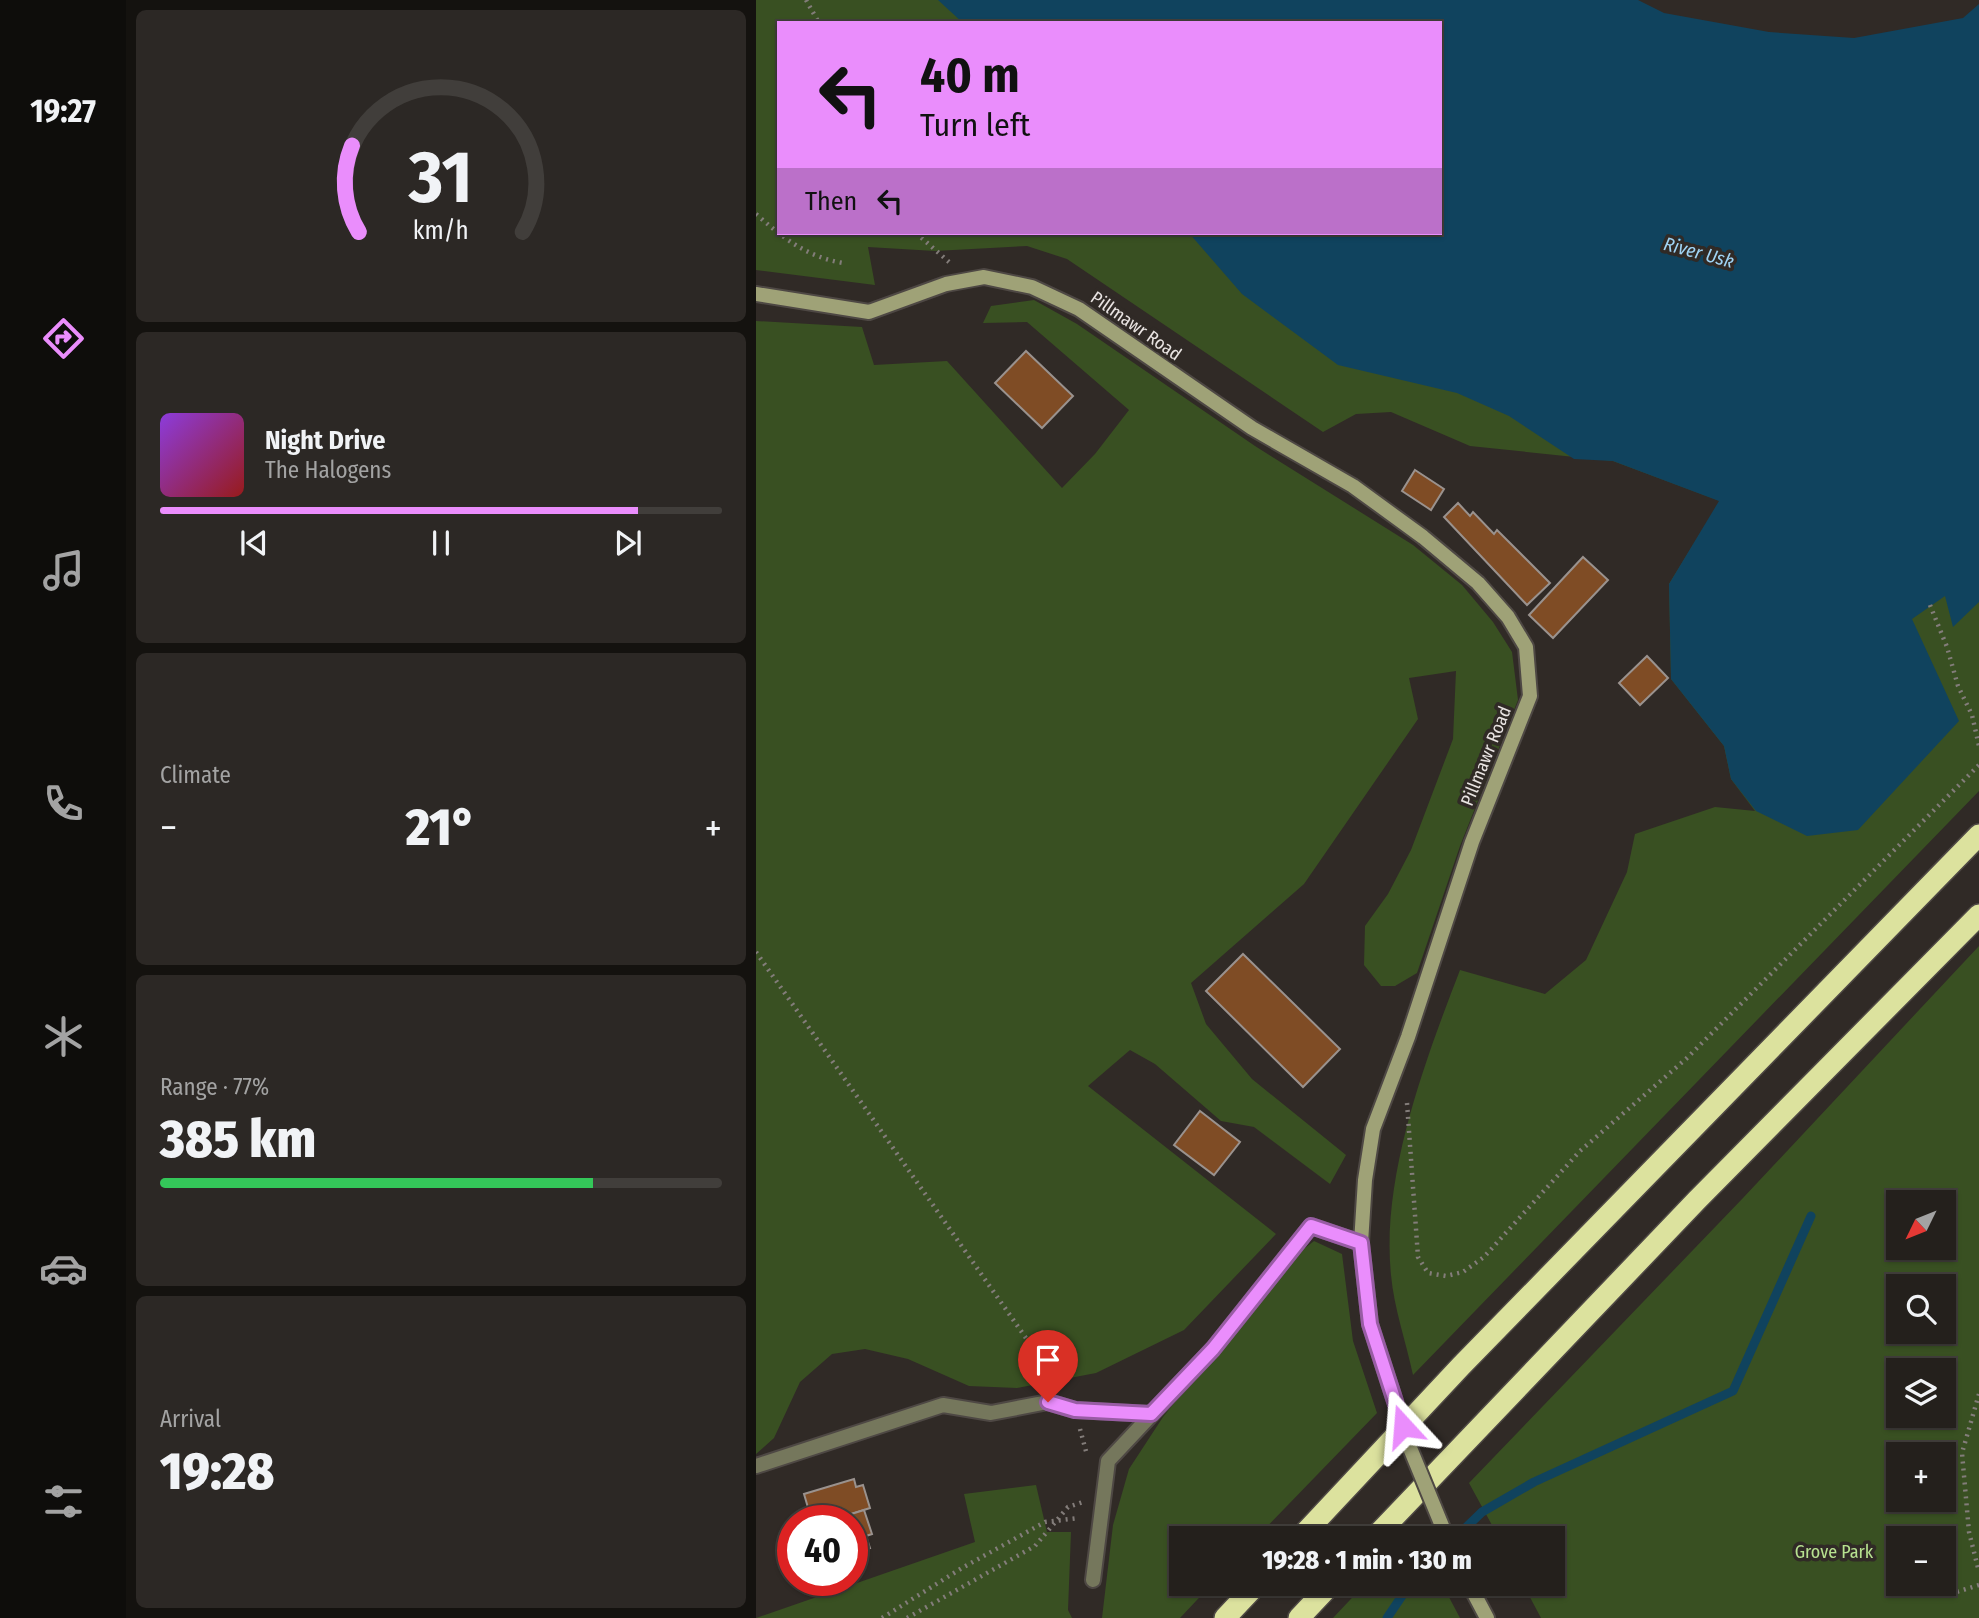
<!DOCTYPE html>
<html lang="en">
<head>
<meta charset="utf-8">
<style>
	:root { --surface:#24201c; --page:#2c2825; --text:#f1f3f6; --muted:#a3a3a3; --line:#413e3b; --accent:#ea8dfc }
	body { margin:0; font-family:"Fira Sans Condensed",sans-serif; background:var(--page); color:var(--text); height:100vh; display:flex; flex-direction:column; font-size:26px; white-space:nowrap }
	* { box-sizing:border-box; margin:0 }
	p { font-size:23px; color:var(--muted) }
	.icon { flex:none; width:38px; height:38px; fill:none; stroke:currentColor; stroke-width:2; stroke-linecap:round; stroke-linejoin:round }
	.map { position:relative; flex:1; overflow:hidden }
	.panel { display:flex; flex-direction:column; gap:10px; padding:10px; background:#14120f; width:630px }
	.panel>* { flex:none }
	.hud { position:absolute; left:21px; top:21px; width:665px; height:214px; border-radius:0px; box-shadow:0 2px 5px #0004,0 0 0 2px var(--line); background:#ea8dfc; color:#111; overflow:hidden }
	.needle { width:46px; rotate:227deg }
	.fabs { position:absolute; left:1130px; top:1190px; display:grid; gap:14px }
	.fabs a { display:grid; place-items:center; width:70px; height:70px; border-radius:0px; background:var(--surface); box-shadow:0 2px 5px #0004,0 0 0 2px var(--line); font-size:35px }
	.speed { position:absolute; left:21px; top:1505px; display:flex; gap:14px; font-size:35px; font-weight:700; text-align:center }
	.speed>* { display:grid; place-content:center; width:91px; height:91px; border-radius:50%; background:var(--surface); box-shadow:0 2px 5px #0004,0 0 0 2px var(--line); line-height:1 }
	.speed .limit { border:10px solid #d22; background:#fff; color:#111 }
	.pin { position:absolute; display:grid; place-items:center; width:60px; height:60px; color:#fff; margin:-72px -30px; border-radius:50% 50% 50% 0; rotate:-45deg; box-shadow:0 0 7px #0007 }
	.pin .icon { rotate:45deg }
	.me { position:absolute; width:77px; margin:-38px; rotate:341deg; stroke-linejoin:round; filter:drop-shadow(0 0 5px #0008) }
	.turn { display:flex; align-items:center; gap:24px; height:147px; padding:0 28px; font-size:32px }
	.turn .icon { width:91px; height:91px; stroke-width:2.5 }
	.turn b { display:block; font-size:49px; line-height:60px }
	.then { display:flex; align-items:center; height:66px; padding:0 28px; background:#0003; gap:14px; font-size:26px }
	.big { font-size:52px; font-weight:800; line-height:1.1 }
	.panel .tile { flex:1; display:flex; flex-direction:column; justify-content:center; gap:10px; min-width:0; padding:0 24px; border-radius:10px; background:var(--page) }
	.panel .dial { align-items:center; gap:0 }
	.dial svg { height:182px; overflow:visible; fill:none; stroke:var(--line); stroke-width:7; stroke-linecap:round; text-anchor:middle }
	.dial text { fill:var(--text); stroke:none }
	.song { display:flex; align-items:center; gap:21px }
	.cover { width:84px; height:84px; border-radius:10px; background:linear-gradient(135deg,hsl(270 70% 55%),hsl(0 70% 35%)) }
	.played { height:7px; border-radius:4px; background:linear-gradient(90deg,var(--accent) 85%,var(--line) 85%) }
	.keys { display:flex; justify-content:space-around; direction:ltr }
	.heat { display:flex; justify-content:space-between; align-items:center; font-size:38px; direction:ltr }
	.charge { height:10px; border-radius:5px; background:linear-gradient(90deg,#34c759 77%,var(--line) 0) }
	.trip { position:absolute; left:413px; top:1526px; width:396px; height:70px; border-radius:0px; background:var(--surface); box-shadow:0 2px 5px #0004,0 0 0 2px var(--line); font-weight:800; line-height:70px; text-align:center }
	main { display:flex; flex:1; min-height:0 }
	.menu { display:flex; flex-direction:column; width:126px; justify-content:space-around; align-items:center; background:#0e0d0b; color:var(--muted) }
	.menu .icon { width:49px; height:49px }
	.menu .active { color:var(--accent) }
	.menu b { font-size:32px; color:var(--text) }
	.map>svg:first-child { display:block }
</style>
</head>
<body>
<main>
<nav class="menu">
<b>19:27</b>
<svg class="icon active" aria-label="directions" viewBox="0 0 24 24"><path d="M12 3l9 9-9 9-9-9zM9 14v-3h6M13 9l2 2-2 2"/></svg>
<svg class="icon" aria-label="music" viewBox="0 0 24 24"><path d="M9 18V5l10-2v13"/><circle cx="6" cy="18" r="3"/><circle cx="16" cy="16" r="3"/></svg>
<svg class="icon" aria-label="phone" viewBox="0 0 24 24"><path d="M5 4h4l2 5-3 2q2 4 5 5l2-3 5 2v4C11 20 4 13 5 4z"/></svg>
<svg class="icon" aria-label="climate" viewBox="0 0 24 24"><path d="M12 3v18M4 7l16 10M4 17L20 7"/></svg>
<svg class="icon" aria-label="car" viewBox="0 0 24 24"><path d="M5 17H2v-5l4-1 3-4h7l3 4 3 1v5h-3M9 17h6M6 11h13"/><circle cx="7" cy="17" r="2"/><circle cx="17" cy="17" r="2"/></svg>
<svg class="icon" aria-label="filters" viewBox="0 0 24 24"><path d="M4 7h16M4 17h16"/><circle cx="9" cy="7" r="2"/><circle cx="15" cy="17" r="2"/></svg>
</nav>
<section class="panel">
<div class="tile dial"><svg viewBox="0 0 100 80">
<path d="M14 69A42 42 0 1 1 86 69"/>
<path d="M14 69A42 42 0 0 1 11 31" stroke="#ea8dfc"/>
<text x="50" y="56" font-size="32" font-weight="700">31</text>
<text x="50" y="72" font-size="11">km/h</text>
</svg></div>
<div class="tile">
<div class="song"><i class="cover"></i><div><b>Night Drive</b><p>The Halogens</p></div></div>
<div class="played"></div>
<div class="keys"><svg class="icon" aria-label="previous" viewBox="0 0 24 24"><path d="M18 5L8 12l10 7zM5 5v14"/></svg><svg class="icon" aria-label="pause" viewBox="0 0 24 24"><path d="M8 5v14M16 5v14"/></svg><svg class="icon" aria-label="next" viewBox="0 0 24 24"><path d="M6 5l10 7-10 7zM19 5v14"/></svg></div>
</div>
<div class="tile"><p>Climate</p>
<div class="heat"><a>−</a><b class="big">21°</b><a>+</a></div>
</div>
<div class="tile"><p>Range · 77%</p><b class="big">385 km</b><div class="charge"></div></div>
<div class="tile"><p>Arrival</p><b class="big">19:28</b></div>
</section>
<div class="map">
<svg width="1223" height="1618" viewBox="0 0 1223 1618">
	<rect width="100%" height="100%" fill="#302a26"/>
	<!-- green -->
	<g fill="#395022" fill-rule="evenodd">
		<path d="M0,0h318l22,23h-317v210h576l567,378 8,-6 49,-83v269l-566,584c-7,-33 -19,-67 -22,-100 -10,-98 34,-214 69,-305l85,24 41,-34 41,-88 8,-38 80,-27 40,4 -24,-32 -7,-33 -53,-67 -2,-95 51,-83 -107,-40 -143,-15 -79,-34 -35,2 -33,18 -256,-173 -40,-13 -92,5 -67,-4 7,38 -119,-15z"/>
		<path d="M278,300l43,24 178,122 158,99 49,40 31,37 19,30 6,48 -58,146 -43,127 -22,13h-14l-17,-21 1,-39 23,-32 23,-44 42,-111 3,-68 -47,7 9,41 -114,165 -113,99 15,41 46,55 94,76 -16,29 -76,-57 -33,-6 -66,-57 -25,-14 -42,36 188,148 -92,96 -88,43 -79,15 -48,-2 -61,-27 -43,-10 -33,5 -32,28 -26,56 -18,16v-1133l106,6 12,38 73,-4 115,127 33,-34 34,-44 -102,-88 -44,1 8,-17z"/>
		<path d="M1223,946v672h-438l-18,-34h29v-46h-53l-30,-55 274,-285zM1143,1202h45v46h-45zM1143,1286h45v46h-45zM1143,1370h45v46h-45zM1143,1454h45v46h-45zM1143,1538h45v46h-45z"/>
		<path d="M558,1241l28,13 11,87 24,72 -121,125h-75v46h31l-32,34h-78l11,-93 16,-56 34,-52 128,-158z"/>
		<path d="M280,1485l11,47h24l-3,78 4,8h-316l219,-76 -11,-48z"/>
		<path d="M609,1584h77l18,34h-127z"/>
	</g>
	<!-- water -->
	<path fill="#10435e" d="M182,0h700l26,13 105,19 85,6 109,-20 16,-14v598l-26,25 -8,-31 -33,23 47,102 -101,109 -51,6 -51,-25 -25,-32 -7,-33 -53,-67 -2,-95 50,-83 -106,-40 -39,-2 -65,-43 -52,-23 -119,-28 -96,-71 -53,-61h251v-210h-477z"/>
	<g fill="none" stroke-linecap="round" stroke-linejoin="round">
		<!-- stream -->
		<g stroke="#10435e" stroke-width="9">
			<path d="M699,1538l27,-26 52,-30 199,-91 78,-175"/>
			<path d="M631,1618l23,-34"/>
		</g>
	</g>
	<!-- building -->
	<g fill="#7f4c25" stroke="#9a928e" stroke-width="2">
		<path d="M270,351l47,45 -31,32 -47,-45z"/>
		<path d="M659,470l29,19 -13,21 -29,-19z"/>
		<path d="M702,503l12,13 3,-4 21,22 3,-4 53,53 -23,22 -83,-88z"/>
		<path d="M827,557l25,23 -55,58 -24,-23z"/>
		<path d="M891,656l21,22 -28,27 -21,-22z"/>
		<path d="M487,954l97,95 -37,38 -97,-96z"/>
		<path d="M444,1111l40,31 -26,33 -40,-30z"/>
		<path d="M98,1479l2,8 7,-2 7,23 -41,13h-30l-2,-6 12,-4 -5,-17z"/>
		<path d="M108,1510l8,24 -6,2 4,12 -18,6v-33h-23z"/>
	</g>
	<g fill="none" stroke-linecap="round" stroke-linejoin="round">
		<defs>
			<g id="lane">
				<path d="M0,1466l187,-61 48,8 57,-11 27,8 76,4"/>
				<path d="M337,1580l15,-119 105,-112 98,-123 50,17"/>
			</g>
			<g id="secondary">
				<path d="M0,294l113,18 77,-28 38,-7 48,10 47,22 173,119 101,58 70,51 55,46 30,34 18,30 4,49 -58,146 -64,195 -35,92 -8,51 -4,63 9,81"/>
				<path d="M713,1584l18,34"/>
			</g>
			<g id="highway">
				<path d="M544,1538l161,-172 518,-531"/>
				<path d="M618,1538l323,-338 282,-285"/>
				<path d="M469,1618l32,-34"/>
				<path d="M543,1618l32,-34"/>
			</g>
		</defs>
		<!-- lane casing -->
		<use href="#lane" stroke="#4e4844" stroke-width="18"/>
		<!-- secondary casing -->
		<use href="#secondary" stroke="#4e4844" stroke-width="18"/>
		<!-- highway casing -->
		<use href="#highway" stroke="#4e4844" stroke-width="24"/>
		<!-- path -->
		<g stroke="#837d7a" stroke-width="4.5" stroke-dasharray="2 5" stroke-linecap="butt">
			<path d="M50,0l13,23"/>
			<path d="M0,214c27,24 51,43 87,49"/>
			<path d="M160,233l33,29"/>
			<path d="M1174,605l17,42 11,39 14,29 7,31"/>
			<path d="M0,952l300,429"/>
			<path d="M651,1103l11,154 10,16 18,3 17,-4 21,-15 96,-106 107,-93 292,-293"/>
			<path d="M1223,1394l-17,59 7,79 10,40"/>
			<path d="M324,1429l7,26"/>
			<path d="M1137,1546l6,8"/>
			<path d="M1176,1584l18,10 29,-9"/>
			<path d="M126,1618l80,-50 83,-46 34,-4"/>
			<path d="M151,1618l128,-72 33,-39 15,-5"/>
		</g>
		<!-- lane -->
		<use href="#lane" stroke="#75775c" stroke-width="14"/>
		<!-- secondary -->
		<use href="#secondary" stroke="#9fa277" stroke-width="14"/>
		<!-- highway -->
		<use href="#highway" stroke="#dce29e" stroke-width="21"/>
		<defs>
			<path id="secondary-bridge" d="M614,1324l40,124 37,90"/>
		</defs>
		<!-- secondary-bridge casing -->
		<use href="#secondary-bridge" stroke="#4e4844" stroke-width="18" stroke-linecap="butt"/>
		<!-- secondary-bridge -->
		<use href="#secondary-bridge" stroke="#9fa277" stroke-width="14"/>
	</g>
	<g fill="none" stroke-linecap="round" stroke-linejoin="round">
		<defs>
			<path id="route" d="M292,1402l27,8 76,4 62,-65 98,-123 50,17 9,81 33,102"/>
		</defs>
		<!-- route casing -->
		<use href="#route" stroke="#985ca4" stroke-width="18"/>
		<!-- route -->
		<use href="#route" stroke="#ea8dfc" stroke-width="12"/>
	</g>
	<g text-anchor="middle" stroke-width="7" stroke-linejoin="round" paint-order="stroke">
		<!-- street labels -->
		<g font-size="18" fill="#e9e4e2" stroke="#302a26">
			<text transform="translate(380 326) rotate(35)" y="6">Pillmawr Road</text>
			<text transform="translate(730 756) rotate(-68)" y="6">Pillmawr Road</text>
		</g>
		<!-- park labels -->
		<g font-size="18" fill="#b7e290" stroke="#302a26">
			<text x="1078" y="1558">Grove Park</text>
		</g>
		<!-- water labels -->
		<g font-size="19" font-style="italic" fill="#9fd3f4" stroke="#302a26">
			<text transform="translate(943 252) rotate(15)" y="7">River Usk</text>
		</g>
	</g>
</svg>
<div class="fabs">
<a><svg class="needle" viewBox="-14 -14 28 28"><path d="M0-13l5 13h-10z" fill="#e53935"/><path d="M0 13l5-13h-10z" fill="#a3a3a3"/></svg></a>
<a><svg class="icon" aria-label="search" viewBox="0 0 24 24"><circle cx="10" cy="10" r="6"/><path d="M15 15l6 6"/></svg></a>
<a><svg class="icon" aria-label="layers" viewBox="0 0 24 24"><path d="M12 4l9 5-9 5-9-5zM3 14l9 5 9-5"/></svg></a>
<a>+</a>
<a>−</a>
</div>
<div class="speed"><div class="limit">40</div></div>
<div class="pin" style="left:292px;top:1402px;background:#d93025"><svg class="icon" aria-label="arrive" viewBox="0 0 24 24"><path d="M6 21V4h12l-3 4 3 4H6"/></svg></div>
<svg class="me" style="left:647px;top:1426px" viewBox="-20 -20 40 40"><path d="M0-17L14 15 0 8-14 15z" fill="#ea8dfc" stroke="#fff" stroke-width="4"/></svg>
<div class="trip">19:28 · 1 min · 130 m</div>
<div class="hud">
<div class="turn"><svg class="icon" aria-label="left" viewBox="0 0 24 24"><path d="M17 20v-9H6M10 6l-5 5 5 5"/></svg><div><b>40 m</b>Turn left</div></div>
<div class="then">Then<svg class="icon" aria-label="left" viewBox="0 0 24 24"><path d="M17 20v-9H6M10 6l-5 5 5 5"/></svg></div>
</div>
</div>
</main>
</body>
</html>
